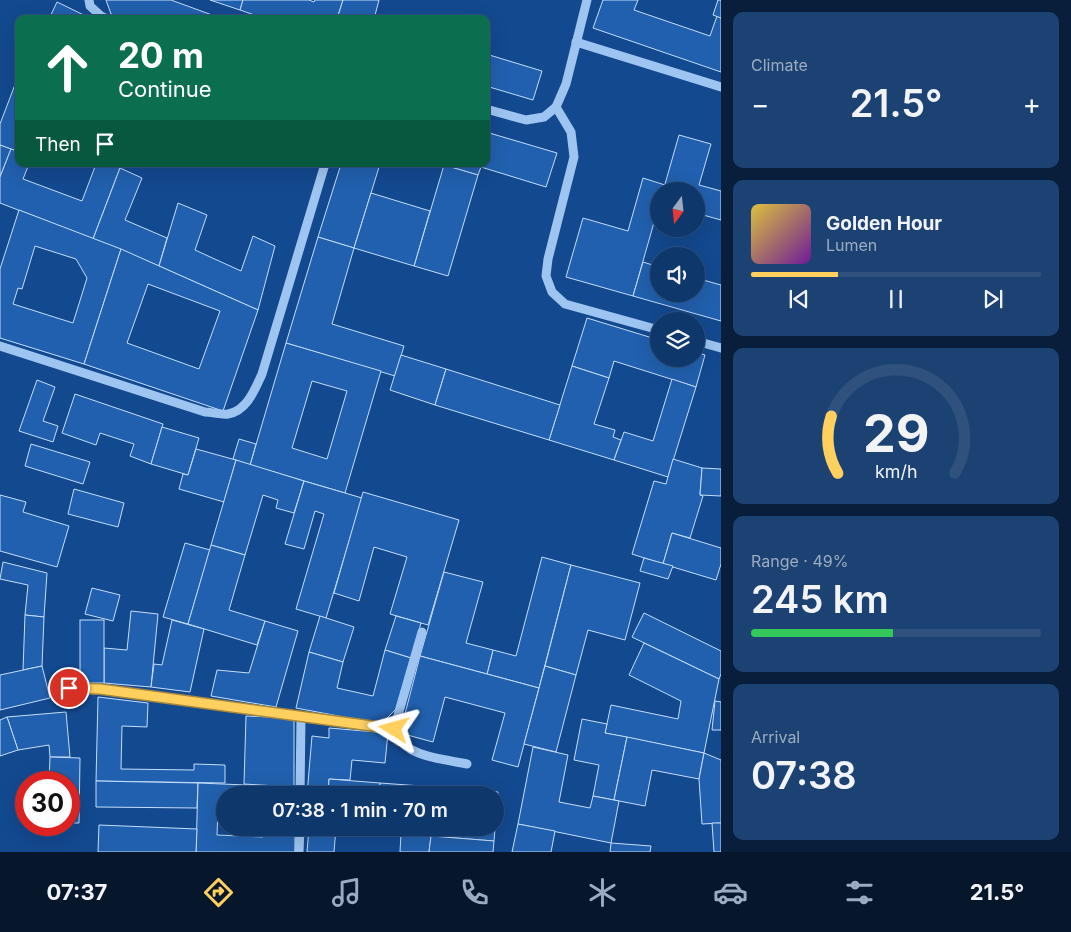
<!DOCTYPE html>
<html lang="en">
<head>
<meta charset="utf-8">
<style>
	:root { --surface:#0e376b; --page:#1c4273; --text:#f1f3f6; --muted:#9bacc1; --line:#2e517e; --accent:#ffd05e }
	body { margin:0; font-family:Inter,sans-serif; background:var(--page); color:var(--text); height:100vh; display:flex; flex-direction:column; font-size:19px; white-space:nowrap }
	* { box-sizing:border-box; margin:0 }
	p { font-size:16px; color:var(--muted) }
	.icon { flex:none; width:28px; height:28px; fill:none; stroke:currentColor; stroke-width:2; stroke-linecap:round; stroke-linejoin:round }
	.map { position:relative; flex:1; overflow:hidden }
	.drawer { display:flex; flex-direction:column; gap:12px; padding:12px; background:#081e3b; width:350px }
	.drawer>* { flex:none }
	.guide { position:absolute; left:15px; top:15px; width:475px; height:152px; border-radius:10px; box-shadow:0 5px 20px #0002,0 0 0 1px var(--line); background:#0b6e4f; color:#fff; overflow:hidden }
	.needle { width:32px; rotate:195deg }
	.fabs { position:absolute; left:650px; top:182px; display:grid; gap:10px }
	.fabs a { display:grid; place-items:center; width:55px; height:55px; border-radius:50%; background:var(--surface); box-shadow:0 5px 20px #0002,0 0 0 1px var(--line); font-size:25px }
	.speed { position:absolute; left:15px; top:771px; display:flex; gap:10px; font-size:25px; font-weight:700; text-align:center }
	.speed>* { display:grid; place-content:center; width:65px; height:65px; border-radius:50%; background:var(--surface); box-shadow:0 5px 20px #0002,0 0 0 1px var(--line); line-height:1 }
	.speed .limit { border:8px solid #d22; background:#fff; color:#111 }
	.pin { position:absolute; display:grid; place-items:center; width:42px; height:42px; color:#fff; margin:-21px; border:2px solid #fff; border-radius:50%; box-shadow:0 1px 5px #0007 }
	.me { position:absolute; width:55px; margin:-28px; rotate:278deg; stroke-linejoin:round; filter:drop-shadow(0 0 4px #0008) }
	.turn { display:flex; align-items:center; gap:18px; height:105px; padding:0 20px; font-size:22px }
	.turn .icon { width:65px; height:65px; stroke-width:2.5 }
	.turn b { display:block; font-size:35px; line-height:42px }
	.then { display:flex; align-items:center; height:48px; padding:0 20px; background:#0003; gap:10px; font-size:19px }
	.big { font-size:38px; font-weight:600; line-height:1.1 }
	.drawer .tile { flex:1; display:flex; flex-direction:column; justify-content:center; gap:8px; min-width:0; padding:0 18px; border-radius:10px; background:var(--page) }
	.drawer .dial { align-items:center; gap:0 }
	.dial svg { height:130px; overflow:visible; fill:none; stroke:var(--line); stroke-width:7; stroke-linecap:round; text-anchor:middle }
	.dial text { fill:var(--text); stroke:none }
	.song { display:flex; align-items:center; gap:15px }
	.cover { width:60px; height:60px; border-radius:8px; background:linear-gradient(135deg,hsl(50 70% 55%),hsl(280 70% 35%)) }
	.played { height:5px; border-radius:2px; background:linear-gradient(90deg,var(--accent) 30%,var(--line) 30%) }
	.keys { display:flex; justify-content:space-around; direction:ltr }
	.heat { display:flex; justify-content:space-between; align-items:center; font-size:28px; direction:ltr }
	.charge { height:8px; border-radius:4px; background:linear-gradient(90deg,#34c759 49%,var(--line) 0) }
	.trip { position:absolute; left:216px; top:786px; width:288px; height:50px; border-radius:25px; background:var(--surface); box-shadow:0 5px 20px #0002,0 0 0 1px var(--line); font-weight:600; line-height:50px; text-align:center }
	.tab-bar { display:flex; height:80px; justify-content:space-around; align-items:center; background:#06162b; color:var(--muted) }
	.tab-bar .icon { width:35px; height:35px }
	.tab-bar .on { color:var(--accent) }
	.tab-bar b { font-size:22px; color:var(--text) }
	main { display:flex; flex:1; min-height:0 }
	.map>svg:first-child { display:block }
</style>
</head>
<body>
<main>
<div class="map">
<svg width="721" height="852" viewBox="0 0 721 852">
	<rect width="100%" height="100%" fill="#13498f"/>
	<!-- building -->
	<g fill="#2160ae" stroke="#c4defc" fill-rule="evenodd">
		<path d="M106,0h65l52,19h-97l-15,-5z"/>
		<path d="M210,0h33l-3,10z"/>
		<path d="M243,0h66l5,2 1,-2h28l-6,19h-71l-26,-9z"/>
		<path d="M343,0h36l-5,19h-37z"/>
		<path d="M603,0h35l-4,10 76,26 7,-20 4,2v54l-128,-44z"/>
		<path d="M718,0h3v18l-8,-3z"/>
		<path d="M57,2l35,17h-43z"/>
		<path d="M486,54l56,17 -9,29 -47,-14z"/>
		<path d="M16,82l3,1v69l-19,-7v-21z"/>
		<path d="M486,132l71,21 -11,34 -65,-20 -3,8 -34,-10 42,-1z"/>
		<path d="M679,135l32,9 -12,41 22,6v29l-25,-7v-22h-33z"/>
		<path d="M0,145l11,4 -11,28z"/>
		<path d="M11,149l8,3v12h10l-6,15 59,22 14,-37h11l13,4 -27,71 -93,-36v-26z"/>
		<path d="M341,164h39l-26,84 -36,-11z"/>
		<path d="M444,165l34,10 -30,101 -34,-10z"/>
		<path d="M120,168l22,10 -17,42 42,18 -8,28 -66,-27z"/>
		<path d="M643,178l22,7 -2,6h-4v14l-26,91 -67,-19 17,-59 45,13z"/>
		<path d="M371,193l59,18 -16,55 -60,-18z"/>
		<path d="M178,203l29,12 -12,35 46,21 12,-35 22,10 -17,64 -99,-44z"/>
		<path d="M19,210l102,39 -37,115 -84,-26v-69zM35,246l41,13 11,19 -14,45 -60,-19 5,-16 4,1z"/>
		<path d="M318,237l36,11 -22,76 72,22 -9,30 -109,-33z"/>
		<path d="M121,249l137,61 -35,101 -139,-47zM148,284l72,27 -21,58 -72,-26z"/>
		<path d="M643,262l16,5v27h37v-16l25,7v36l-88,-25z"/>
		<path d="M587,318l72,22v19h37v-7l9,3 -9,32 -82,-26 -5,17 -37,-12z"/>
		<path d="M286,343l95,28 -36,122 -95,-28zM312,381l35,10 -20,68 -35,-11z"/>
		<path d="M401,355l45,14 -11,36 -45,-15z"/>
		<path d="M572,366l37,12 -15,46 21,6 -2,7 8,3 -7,20 -65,-20z"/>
		<path d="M446,369l114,36 -11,35 -114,-35z"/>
		<path d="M672,379l24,8 -28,90 -54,-17 10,-28 29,9z"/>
		<path d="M37,380l18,7 -12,34 15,5 -5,16 -34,-11z"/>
		<path d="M75,394l88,30 -12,40 -21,-8 4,-12 -34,-11 -4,12 -34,-12z"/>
		<path d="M162,427l37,11 -11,37 -37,-11z"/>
		<path d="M239,439l17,5 -6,21 -17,-6z"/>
		<path d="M31,444l59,18 -7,22 -58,-18z"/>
		<path d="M196,449l40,11 -12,42 -45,-13 4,-15 5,1z"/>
		<path d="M673,459l29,9 -2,27 3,1 -13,42 -18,-5 -9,31 -31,-10 22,-73 12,3z"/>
		<path d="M236,460l68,21 -10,32 -18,-5 2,-8 -15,-5 -18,60 -34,-10z"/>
		<path d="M702,468l19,1v27l-21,-1z"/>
		<path d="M304,481l58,17 -36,120 -30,-9 28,-95 -9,-3 -11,38 -19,-5z"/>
		<path d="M74,489l50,14 -6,24 -50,-13z"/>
		<path d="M363,492l96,28 -31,105 -38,-11 17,-57 -33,-10 -15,54 -25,-8z"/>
		<path d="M0,495l26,7 -3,10 46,14 -12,41 -57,-16z"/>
		<path d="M672,533l49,15v16l-5,16 -53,-16z"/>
		<path d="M185,543l25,7 -22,74 -25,-7z"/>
		<path d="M211,545l34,10 -16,55 36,11 -8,24 -69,-21z"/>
		<path d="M542,557l29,8 -32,123 -52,-14 6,-24 23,6z"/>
		<path d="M644,558l29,8 -5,13 -28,-8z"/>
		<path d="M3,562l44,11 -3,44 -19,-2 3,-30 -28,-6z"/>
		<path d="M571,565l69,18 -15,57 -37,-10 -12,45 -31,-9z"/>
		<path d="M444,572l39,10 -17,61 27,7 -6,24 -67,-18z"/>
		<path d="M92,588l28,7 -7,26 -28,-7z"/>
		<path d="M131,611l27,3 -7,73 -47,-4v-35l23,2z"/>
		<path d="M644,613l77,38v23l-2,5 -87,-42z"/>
		<path d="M25,615l19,2 -2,49 -19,4z"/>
		<path d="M320,616l34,11 -11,35 -34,-10z"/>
		<path d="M396,616l25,7 -10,35 -26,-8z"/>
		<rect x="80" y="620" width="24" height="63"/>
		<path d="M172,620l32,9 -14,63 -39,-5 3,-23 8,1z"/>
		<path d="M265,621l33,10 -22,76 -65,-11 6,-26 32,3z"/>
		<path d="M644,643l75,36 -15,74 -99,-20 6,-28 67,14 3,-18 -52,-26z"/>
		<path d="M385,650l26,8 -15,51 -15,15 -85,-16 13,-56 34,10 -6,26 36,8z"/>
		<path d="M420,656l119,32 -21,79 -26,-7 13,-47 -60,-16 -12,45 -33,-9z"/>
		<path d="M42,666l8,32 -50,12v-35z"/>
		<path d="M545,666l31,9 -20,77 -32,-8z"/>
		<path d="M98,697l50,6 -1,24 -25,-1 -1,43 73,1v-6l31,1v18l-129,-2z"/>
		<path d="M715,701l6,1v28h-9z"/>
		<path d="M66,712l4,45h-20l-1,-12 -31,5 -11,-33z"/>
		<path d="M246,716l48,2v69l-50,-3z"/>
		<path d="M7,717l11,33 -18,6v-36z"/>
		<path d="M582,719l25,5 -2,9 22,4 -13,63 -21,-4 6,-31 -25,-5z"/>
		<path d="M329,728l59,5 -3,30 -33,-3 -2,20 -21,-1 -1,16h-21l5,-59 17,2z"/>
		<path d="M627,737l77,16 -5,26 -47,-9 -7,36 -31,-6z"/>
		<path d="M533,747l35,8 -9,47 31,6 3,-12 26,5 -8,42 -93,-19z"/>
		<path d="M704,753l17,7v63l-19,1 -3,-45z"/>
		<path d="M50,757l30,1 -1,65h-10v-41h-20z"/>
		<path d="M329,779l51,4 -1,12h-51z"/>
		<path d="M96,781l102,2 -1,25 -101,-1z"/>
		<path d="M198,783l96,4v8h-69v14h-7l-1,26 46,2 1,-9h31v24h-99z"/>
		<path d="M380,783l55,4 -1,8h-55z"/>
		<path d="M435,787l63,5 -4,49 -63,-5v-8h64v-33h-61z"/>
		<path d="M712,823h9v29h-7z"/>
		<path d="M518,824l37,7 -4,21h-39z"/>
		<path d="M99,825l98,4 -1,23h-98z"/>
		<path d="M309,828h27l-2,24h-27z"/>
		<path d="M376,828h55v8l-55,-4z"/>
		<path d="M401,833l30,3 -2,16h-29z"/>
		<path d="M431,836l63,5 -1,11h-64z"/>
		<path d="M611,843l40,3 -1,6h-40z"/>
	</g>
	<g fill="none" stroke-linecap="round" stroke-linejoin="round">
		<!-- minor -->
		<g stroke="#9ec4f1" stroke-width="9">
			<path d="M89,0l1,6 11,10 6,3"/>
			<path d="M576,42l145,45"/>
			<path d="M556,107l15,25 3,25 -26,102 -2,17 6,16 13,12 94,26"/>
			<path d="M486,109l40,11 18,-3 12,-10 10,-23 21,-84"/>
			<path d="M696,341l25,7"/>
			<path d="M0,346l205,66c7,0 16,3 23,2 19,-3 27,-25 34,-40l63,-210"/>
			<path d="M53,687l47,2 201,27 -1,79"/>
			<path d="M301,716l93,13 28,-97"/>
			<path d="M394,729c3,4 5,10 9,14 12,14 45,17 64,21"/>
			<path d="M299,852l1,-24"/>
		</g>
	</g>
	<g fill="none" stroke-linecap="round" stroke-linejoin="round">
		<defs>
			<path id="route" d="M69,688l31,1 294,40"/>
		</defs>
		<!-- route casing -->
		<use href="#route" stroke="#a6873d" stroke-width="12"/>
		<!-- route -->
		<use href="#route" stroke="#ffd05e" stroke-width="9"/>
	</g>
</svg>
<div class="fabs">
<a><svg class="needle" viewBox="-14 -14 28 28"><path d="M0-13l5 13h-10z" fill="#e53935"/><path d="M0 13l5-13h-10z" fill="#9bacc1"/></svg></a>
<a><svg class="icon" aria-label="sound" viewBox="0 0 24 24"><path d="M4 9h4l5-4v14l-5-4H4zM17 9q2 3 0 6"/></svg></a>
<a><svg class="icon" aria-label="layers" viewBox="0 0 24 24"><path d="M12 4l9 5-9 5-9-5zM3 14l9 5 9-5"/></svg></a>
</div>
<div class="speed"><div class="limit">30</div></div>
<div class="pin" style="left:69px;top:688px;background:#d93025"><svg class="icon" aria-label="arrive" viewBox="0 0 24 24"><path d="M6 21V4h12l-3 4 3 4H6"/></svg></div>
<svg class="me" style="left:394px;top:729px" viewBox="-20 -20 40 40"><path d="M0-17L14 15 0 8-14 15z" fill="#ffd05e" stroke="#fff" stroke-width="4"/></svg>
<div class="trip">07:38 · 1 min · 70 m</div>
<div class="guide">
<div class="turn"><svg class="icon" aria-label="ahead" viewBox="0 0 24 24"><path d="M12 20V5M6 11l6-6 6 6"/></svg><div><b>20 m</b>Continue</div></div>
<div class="then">Then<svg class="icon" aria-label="arrive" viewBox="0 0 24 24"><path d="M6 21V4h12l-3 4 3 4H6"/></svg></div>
</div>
</div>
<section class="drawer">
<div class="tile"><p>Climate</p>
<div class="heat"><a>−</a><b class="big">21.5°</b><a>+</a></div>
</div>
<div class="tile">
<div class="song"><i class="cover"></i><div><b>Golden Hour</b><p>Lumen</p></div></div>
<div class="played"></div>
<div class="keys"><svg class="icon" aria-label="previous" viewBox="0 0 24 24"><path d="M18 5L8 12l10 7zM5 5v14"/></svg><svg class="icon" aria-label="pause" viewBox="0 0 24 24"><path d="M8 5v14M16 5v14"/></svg><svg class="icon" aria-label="next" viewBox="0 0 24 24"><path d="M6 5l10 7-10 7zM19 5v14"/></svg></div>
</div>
<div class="tile dial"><svg viewBox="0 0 100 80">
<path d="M14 69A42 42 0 1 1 86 69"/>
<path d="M14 69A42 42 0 0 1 10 34" stroke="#ffd05e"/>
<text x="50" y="56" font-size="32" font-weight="700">29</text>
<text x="50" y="72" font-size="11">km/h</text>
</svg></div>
<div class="tile"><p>Range · 49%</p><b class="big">245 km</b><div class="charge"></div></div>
<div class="tile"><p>Arrival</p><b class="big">07:38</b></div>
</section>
</main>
<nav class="tab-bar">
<b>07:37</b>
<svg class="icon on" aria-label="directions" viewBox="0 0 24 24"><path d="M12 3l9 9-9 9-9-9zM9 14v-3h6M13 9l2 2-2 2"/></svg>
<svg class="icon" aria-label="music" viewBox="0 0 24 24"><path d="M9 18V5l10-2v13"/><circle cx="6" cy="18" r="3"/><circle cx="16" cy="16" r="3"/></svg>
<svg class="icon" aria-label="phone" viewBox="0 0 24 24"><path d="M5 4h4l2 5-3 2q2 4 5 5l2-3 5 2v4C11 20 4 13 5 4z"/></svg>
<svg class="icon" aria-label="climate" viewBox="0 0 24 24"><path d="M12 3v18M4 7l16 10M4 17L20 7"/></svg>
<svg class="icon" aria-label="car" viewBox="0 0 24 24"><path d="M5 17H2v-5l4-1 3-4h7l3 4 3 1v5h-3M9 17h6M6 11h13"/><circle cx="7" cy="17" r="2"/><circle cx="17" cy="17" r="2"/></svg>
<svg class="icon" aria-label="filters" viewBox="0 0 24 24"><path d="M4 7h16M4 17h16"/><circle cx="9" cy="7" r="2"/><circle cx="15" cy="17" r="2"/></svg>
<b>21.5°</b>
</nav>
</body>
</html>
